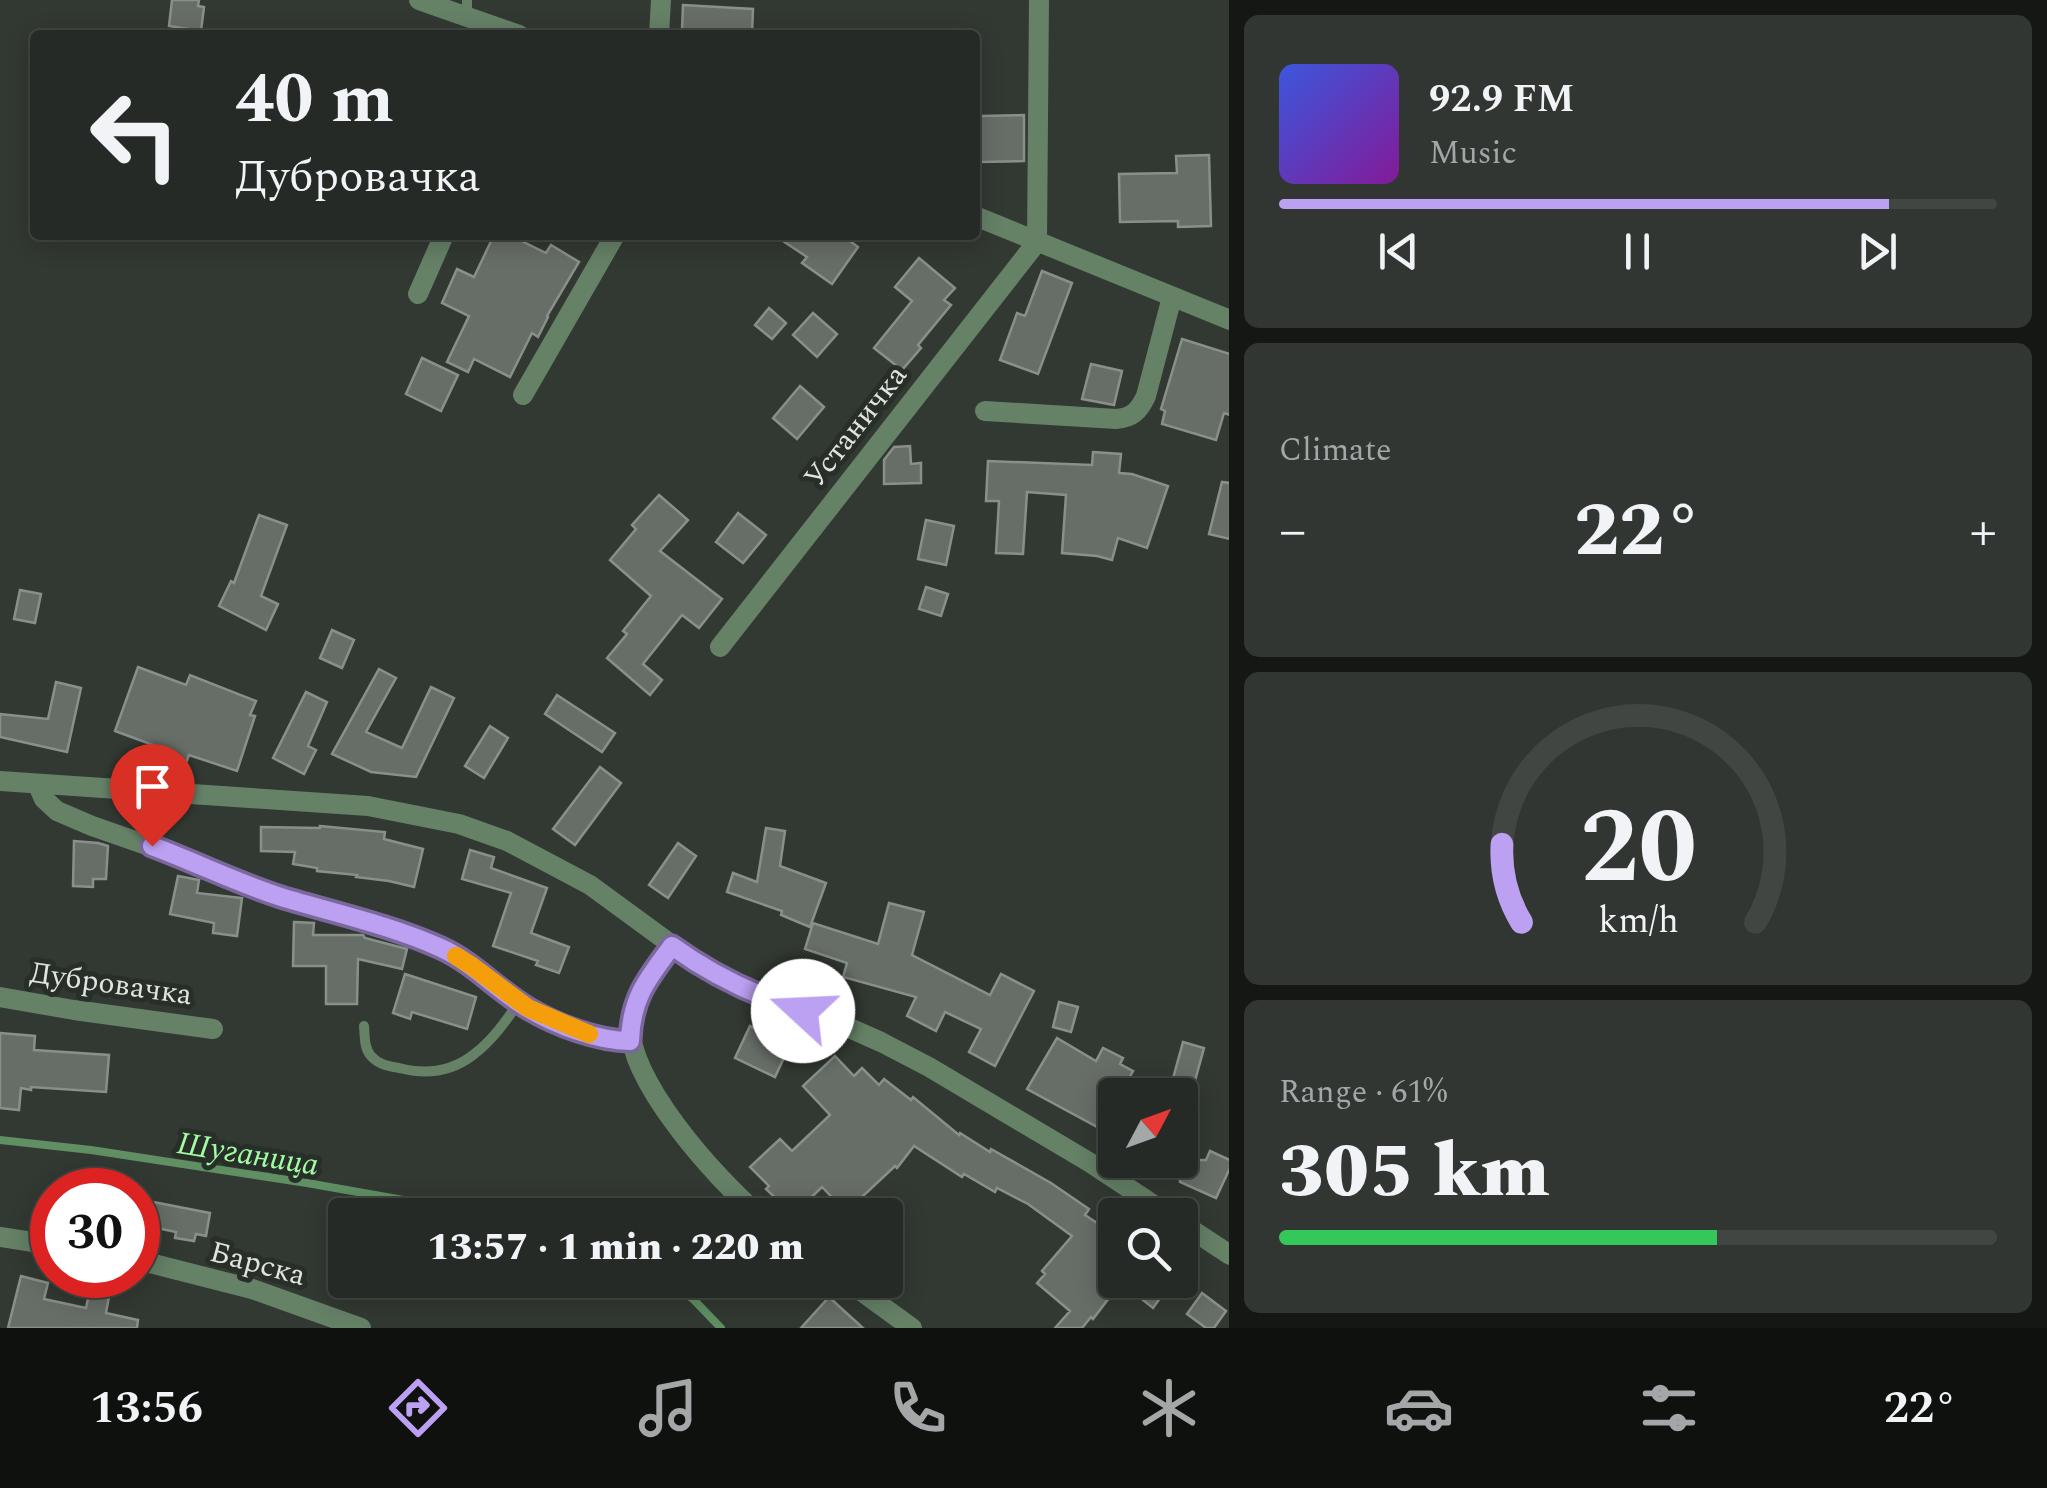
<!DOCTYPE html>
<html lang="en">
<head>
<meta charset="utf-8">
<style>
	:root { --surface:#262a26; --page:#323632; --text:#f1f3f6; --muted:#a4a7a7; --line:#424643; --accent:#bca0f2 }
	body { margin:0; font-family:Spectral,serif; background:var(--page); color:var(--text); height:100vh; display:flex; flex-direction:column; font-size:38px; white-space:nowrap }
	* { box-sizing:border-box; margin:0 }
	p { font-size:32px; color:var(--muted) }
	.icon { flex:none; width:55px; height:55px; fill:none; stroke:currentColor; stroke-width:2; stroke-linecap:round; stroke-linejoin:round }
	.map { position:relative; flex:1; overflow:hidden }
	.side { display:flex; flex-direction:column; gap:15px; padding:15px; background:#151715; width:818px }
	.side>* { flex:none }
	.top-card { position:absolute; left:30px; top:30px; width:950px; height:210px; border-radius:10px; box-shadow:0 5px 25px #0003,0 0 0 2px var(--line); background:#262a26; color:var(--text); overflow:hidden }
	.needle { width:65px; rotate:49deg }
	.controls { position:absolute; left:1098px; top:1078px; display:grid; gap:20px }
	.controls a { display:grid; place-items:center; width:100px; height:100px; border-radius:10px; background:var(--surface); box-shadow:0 5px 25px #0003,0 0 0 2px var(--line); font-size:50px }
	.speed { position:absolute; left:30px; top:1168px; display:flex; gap:20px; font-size:50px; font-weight:700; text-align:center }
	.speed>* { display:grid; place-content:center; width:130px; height:130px; border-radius:50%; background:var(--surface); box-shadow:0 5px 25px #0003,0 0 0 2px var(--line); line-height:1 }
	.speed .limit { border:15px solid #d22; background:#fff; color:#111 }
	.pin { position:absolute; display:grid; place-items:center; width:85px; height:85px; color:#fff; margin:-102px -42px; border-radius:50% 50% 50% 0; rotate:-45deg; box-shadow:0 0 10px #0007 }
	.pin .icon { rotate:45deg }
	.me { position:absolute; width:110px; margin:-55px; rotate:290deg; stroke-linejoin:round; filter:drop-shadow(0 0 8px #0008) }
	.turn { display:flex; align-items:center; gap:35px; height:210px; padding:0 40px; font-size:45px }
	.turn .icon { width:130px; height:130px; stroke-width:2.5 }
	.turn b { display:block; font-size:70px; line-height:85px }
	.big { font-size:75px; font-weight:800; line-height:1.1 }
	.side .tile { flex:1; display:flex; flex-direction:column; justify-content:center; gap:15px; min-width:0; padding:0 35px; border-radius:15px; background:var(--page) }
	.side .dial { align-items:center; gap:0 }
	.dial svg { height:260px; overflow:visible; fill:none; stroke:var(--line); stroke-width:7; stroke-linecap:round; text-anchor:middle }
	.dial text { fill:var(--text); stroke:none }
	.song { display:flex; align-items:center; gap:30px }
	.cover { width:120px; height:120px; border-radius:15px; background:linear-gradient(135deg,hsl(230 70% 55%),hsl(290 70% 35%)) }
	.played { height:10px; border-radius:5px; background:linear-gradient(90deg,var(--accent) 85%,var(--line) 85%) }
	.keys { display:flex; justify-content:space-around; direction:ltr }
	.heat { display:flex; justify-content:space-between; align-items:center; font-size:55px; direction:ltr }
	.charge { height:15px; border-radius:8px; background:linear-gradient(90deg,#34c759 61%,var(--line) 0) }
	.trip { position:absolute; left:328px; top:1198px; width:575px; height:100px; border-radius:10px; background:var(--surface); box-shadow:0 5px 25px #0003,0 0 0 2px var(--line); font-weight:800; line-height:100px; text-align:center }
	.tab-bar { display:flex; height:160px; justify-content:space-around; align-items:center; background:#0f110f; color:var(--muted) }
	.tab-bar .icon { width:70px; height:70px }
	.tab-bar .selected { color:var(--accent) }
	.tab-bar b { font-size:45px; color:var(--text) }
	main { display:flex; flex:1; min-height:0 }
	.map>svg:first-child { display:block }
</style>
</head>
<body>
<main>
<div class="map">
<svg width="1230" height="1328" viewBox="0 0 1230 1328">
	<rect width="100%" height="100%" fill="#323832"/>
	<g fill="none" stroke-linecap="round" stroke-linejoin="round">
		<!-- stream -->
		<g stroke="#5f8f63" stroke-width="8">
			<path d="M0,1140l91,10 216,33 181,32"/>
			<path d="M667,1280l26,19 28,29"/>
		</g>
	</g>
	<!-- building -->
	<g fill="#676d67" stroke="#899089" stroke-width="2.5">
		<path d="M172,0h27l-1,6 6,1 -3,24 -32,-5z"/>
		<path d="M683,5l70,4 -1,26h-36v-4l-34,-1z"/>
		<path d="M1024,115v46l-43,1 -1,-46z"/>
		<path d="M1209,155l2,71 -33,1v-6l-58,1 -1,-48 58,-1 -1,-17z"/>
		<path d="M494,235h15l37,18 5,-8 28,17 -32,54 1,1 -10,20 -6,-4 -22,44 -36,-18 -6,13 -21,-10 22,-46 -27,-13 15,-34 17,8z"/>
		<path d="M774,235h68l16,12 -26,37 -30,-21 5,-6z"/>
		<path d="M919,258l36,30 -11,12 7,5 -33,40 3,3 -19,22 -28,-22 38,-47 -17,-14z"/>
		<path d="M1042,271l30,12 -34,91 -38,-14 17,-47 8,3z"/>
		<path d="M769,308l17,15 -14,16 -17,-14z"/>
		<path d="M813,313l24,21 -20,23 -24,-22z"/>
		<path d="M1182,339l48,15v61l-6,-2 -8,27 -54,-16 3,-13 -4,-2z"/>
		<path d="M422,358l36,17 -17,36 -35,-17z"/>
		<path d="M1091,364l31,7 -8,34 -32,-6z"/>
		<path d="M800,386l24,21 -27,32 -24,-21z"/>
		<path d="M910,446l1,18 10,-1v20l-37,1v-24l10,-13z"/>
		<path d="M1093,452l28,2 -2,19 13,1 36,12 -21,62 -29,-10 -6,22 -15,-4 -35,-3 4,-58 -39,-3 -4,62 -27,-1 3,-52h-13l2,-40 104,4z"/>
		<path d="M1222,482l8,1v56l-21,-5z"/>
		<path d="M659,495l29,25 -28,31 62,48 -23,29 -17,-13 -39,49 19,16 -12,15 -43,-37 20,-24 -4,-3 28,-35 -41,-36 26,-31 -4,-4z"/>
		<path d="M738,513l28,22 -23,28 -27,-21z"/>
		<path d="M259,515l28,10 -26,71 17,8 -12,26 -47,-24 12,-25 3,2z"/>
		<path d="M926,520l28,6 -8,39 -28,-6z"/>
		<path d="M926,587l22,7 -7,22 -22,-7z"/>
		<path d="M20,590l21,4 -6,29 -21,-4z"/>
		<path d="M332,630l22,10 -12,28 -22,-10z"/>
		<path d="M138,667l48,18 4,-10 66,26 -6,14 5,1 -18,55 -48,-16 -3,8 -27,-11 2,-4 -46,-17z"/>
		<path d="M379,669l17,9 -30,54 36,16 29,-61 23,11 -38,79 -45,-5 -39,-18z"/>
		<path d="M56,682l25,6 -14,64 -67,-15v-23l48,5z"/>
		<path d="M306,692l21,10 -19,44 8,4 -12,24 -31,-16z"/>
		<path d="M557,695l58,38 -13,19 -57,-38z"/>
		<path d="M490,726l18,12 -24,40 -19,-12z"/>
		<path d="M600,767l21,16 -46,62 -22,-16z"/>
		<path d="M320,826l65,6 -1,7 39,10 -9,38 -25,-6 -33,-4 1,-2 -40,-4v-3l-24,-4 2,-12 -34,-1v-24l59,1z"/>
		<path d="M766,828l19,3 -5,35 46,17 -16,44 -29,-12 1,-4 -55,-19 6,-19 24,9z"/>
		<path d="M74,841l24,2 10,3 -2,33h-13v8l-20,-1z"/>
		<path d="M678,843l18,13 -28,42 -19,-13z"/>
		<path d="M470,850l24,7 -3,11 56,20 -16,45 38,14 -10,26 -23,-8 2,-4 -45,-15 18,-53 -49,-14z"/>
		<path d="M178,876l21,4 -2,13 45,5 -5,38 -24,-3 1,-10 -44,-9z"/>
		<path d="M889,903l35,9 -12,43 78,40 11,-21 33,17 -39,75 -26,-14 12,-23 -36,-17 -9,19 -29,-15 9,-19 -73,-20 4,-14 -42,-14 8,-26 65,21z"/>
		<path d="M294,922l20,1 -1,12h50l2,3 42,11 -5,20 -44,-10 -1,45h-31v-38h-33z"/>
		<path d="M405,974l71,23 -9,32 -55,-17 -2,7 -17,-6z"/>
		<path d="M1059,1002l19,5 -7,25 -18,-5z"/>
		<path d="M750,1026l40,19 -15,32 -40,-19z"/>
		<path d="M0,1033l35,3 -1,14 75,5 -3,37 -75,-5v3l-10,-2 -2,22 -19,-2z"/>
		<path d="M1057,1038l39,23 7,-13 20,10 -3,6 13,7 -11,20 -7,4v6l-14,28 -74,-40z"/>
		<path d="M1183,1042l21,6 -14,51 -21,-6z"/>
		<path d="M835,1056l19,20 8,-8 17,17 5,-6 27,21 2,-3 46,38 1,-2 30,19 1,-3 60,34 38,26 -4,6 30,20v55l-22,29 -2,-2 -9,11h-27l15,-17 -33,-28 8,-9 -3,-3 30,-35 -44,-32 -31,-16 -2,4 -31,-18 -2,3 -48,-31 -17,22 -2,-2 -49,46 -24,-25 -29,28 -27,-26 3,-3 -19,-19 30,-28 12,12 38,-36 -27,-29z"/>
		<path d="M1210,1151l20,9v8l-14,30 -36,-16v-5l-38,-17h64z"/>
		<path d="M138,1199l72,14 -4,23 -10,-2 -2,7 -19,-3 1,-6 -38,-8z"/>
		<path d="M93,1275h20l-7,38 32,7 -1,8h-129l13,-52 27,7 -4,16 42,9z"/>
		<path d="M1118,1280h35l13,10 -13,18z"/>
		<path d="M1202,1293l24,18 -12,17h-8l-19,-14z"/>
		<path d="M829,1297l13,12 21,19h-62z"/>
	</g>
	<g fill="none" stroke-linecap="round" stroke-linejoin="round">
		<!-- service -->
		<g stroke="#658166" stroke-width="10">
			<path d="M467,15v-15"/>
			<path d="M364,1026c1,11 0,22 7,30 8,9 18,10 28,12 27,7 52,4 74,-13 19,-14 33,-34 46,-53"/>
		</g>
		<!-- minor -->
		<g stroke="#658166" stroke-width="20">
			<path d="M419,0l100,35"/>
			<path d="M659,35l2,-35"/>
			<path d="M975,216l255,104"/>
			<path d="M418,294l26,-59"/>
			<path d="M523,395l92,-160"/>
			<path d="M985,411l131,8c16,-1 23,-8 30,-23l26,-99"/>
			<path d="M720,647l317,-405 2,-242"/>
			<path d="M0,781l368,25 91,18 48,17 83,44 108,79 74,37 62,20 47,21 48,25 160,95 80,53"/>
			<path d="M38,785l6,14 13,12 35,15 112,39 74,31 130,38 37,15 28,17 55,42 21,11 59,21 22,1"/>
			<path d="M672,946c-18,23 -37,44 -41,74 -9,55 87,161 128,195"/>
			<path d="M0,997l74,13 139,19"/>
			<path d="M1180,1222l50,33"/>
			<path d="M0,1237l52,8"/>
			<path d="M138,1260l114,29 109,39"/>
			<path d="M846,1280l66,48"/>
		</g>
	</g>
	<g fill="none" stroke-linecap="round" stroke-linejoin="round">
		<defs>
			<path id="route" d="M152,846c43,16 85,37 129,51 53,16 109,28 160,51 33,15 57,43 88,61 27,16 69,32 101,32 1,-42 17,-62 42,-95 40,29 84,50 131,65"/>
		</defs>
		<!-- route casing -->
		<use href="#route" stroke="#7a689d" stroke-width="25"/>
		<!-- route -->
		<use href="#route" stroke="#bca0f2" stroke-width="18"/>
		<!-- slow -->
		<path stroke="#f59e0b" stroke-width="18" d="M456,956l16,10 56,42 61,26"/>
	</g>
	<g text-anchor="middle" stroke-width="10" stroke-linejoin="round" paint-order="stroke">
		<!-- street labels -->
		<g font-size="30" fill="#e1e4e1" stroke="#282e28">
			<text transform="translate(855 426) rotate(-52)" y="10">Устаничка</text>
			<text transform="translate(111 983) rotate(8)" y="10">Дубровачка</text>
			<text transform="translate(258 1263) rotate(15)" y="10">Барска</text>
		</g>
		<!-- water labels -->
		<g font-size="32" font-style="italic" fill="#a1fca4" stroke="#282e28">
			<text transform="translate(248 1153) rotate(9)" y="11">Шуганица</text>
		</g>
	</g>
</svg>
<div class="controls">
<a><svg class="needle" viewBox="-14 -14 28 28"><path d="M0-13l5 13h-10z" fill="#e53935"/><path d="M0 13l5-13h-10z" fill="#a4a7a7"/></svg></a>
<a><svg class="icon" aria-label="search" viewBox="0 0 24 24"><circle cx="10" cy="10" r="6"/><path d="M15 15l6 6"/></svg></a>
</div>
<div class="speed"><div class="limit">30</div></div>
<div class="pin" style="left:152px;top:846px;background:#d93025"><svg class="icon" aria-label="arrive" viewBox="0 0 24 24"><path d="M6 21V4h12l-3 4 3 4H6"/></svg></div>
<svg class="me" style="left:803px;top:1011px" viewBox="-20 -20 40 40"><circle r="19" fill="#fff"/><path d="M0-13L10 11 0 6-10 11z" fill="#bca0f2"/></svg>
<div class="trip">13:57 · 1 min · 220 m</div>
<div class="top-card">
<div class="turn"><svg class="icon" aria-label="left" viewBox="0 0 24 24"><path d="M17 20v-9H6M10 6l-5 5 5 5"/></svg><div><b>40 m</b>Дубровачка</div></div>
</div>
</div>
<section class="side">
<div class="tile">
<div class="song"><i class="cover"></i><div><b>92.9 FM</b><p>Music</p></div></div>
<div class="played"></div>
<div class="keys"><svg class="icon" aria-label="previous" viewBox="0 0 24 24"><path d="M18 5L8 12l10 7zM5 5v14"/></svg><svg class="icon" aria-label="pause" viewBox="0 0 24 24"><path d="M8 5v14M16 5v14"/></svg><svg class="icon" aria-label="next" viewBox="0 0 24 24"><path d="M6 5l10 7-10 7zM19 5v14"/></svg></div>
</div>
<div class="tile"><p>Climate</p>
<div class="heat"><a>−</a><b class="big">22°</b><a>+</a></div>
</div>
<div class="tile dial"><svg viewBox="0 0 100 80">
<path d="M14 69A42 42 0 1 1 86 69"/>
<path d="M14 69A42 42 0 0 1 8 45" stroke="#bca0f2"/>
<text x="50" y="56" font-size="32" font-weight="700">20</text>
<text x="50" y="72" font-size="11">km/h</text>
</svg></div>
<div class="tile"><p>Range · 61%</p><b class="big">305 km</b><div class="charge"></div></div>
</section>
</main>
<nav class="tab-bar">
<b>13:56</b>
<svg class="icon selected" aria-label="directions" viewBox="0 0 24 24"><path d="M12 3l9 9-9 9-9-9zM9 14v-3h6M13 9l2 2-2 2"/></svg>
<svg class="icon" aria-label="music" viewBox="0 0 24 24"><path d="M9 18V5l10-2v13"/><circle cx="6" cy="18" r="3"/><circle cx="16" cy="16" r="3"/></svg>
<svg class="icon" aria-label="phone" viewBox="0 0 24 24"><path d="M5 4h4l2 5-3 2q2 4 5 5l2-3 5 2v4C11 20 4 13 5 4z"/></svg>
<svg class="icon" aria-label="climate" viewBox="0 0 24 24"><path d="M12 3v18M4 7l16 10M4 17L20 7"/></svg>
<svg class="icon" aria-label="car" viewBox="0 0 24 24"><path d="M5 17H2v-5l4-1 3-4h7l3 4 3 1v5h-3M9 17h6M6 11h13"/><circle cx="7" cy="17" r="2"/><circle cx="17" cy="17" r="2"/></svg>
<svg class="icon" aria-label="filters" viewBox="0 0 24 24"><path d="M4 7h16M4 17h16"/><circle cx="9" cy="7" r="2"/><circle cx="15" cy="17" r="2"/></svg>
<b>22°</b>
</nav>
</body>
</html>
